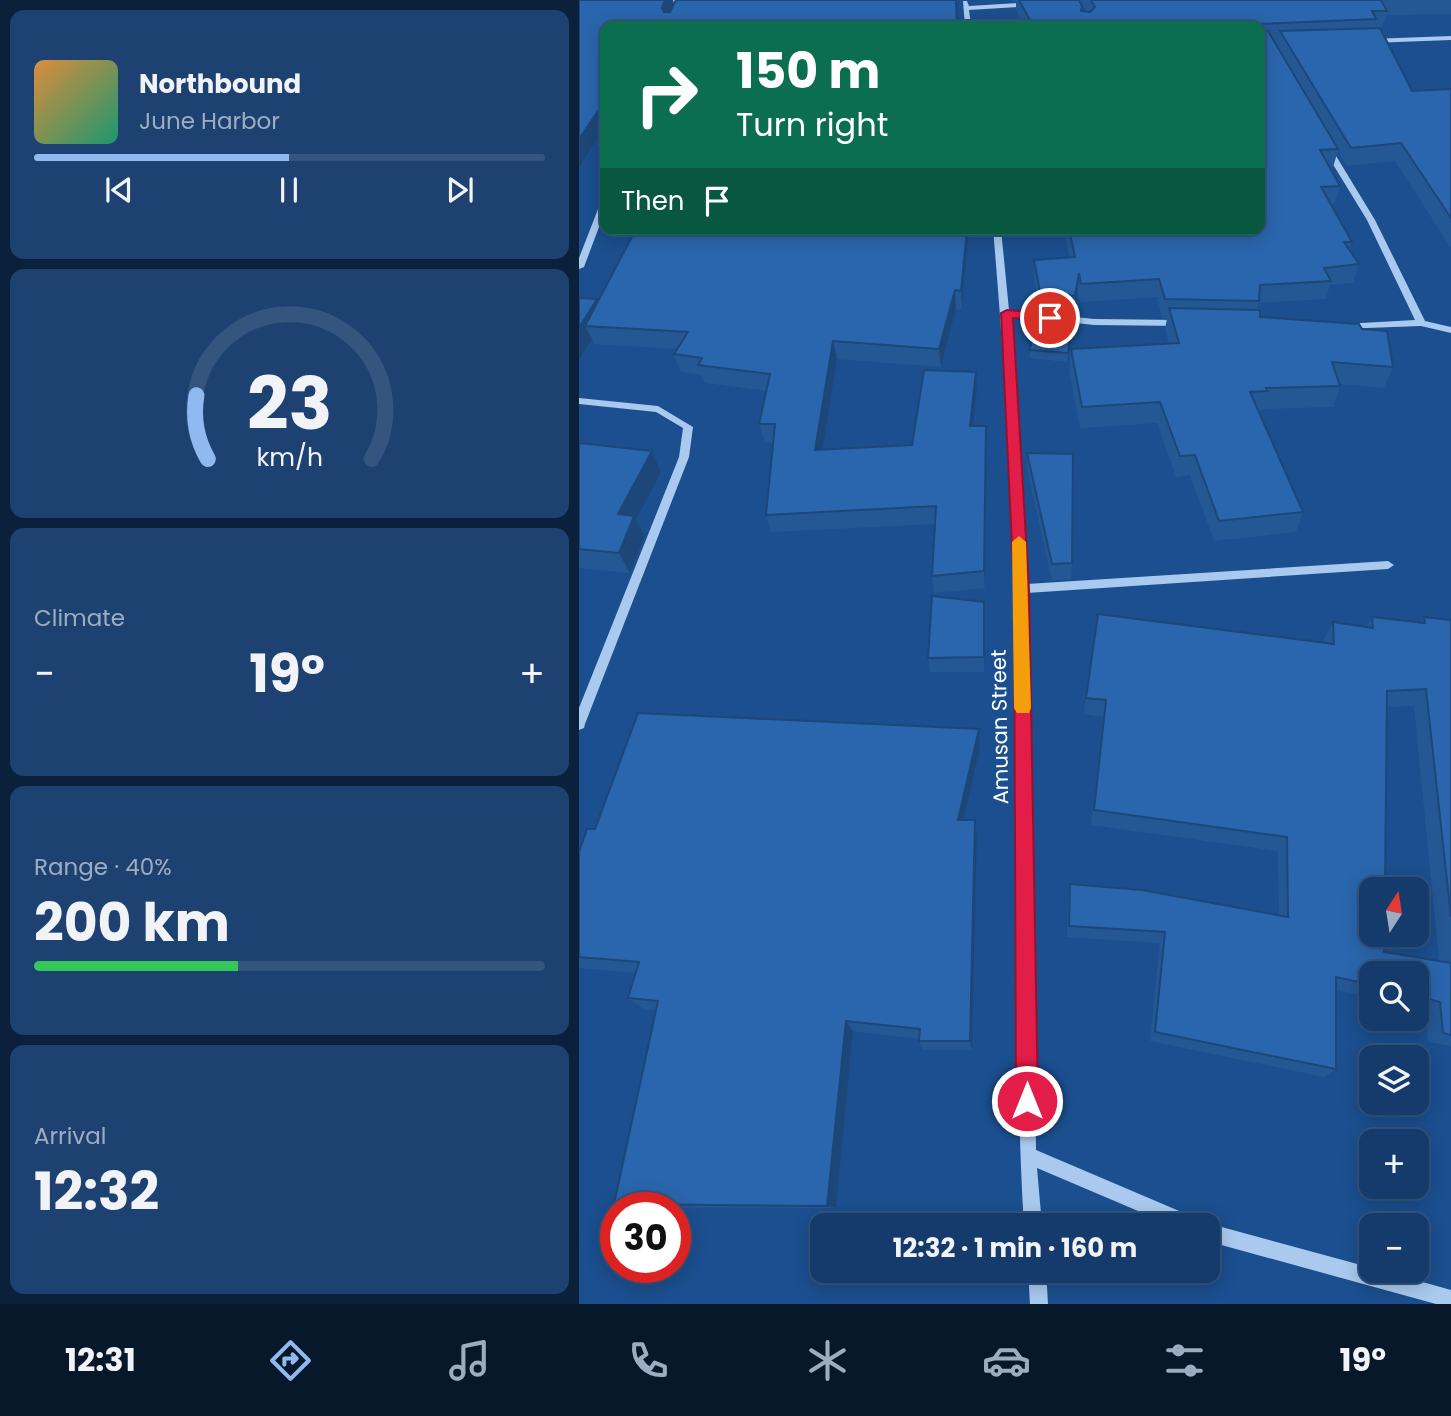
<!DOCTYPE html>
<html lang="en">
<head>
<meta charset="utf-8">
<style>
	:root { --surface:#143b6b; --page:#1d4271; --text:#f1f3f6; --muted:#9dadc1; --line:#33557e; --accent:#90b9f0 }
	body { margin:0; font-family:Poppins,sans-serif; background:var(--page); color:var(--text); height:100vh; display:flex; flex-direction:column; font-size:26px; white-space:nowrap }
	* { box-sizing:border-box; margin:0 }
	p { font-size:23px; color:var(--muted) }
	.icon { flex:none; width:38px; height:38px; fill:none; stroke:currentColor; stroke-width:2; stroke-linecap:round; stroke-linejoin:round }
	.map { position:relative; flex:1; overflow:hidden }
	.panel { display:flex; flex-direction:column; gap:10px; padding:10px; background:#0b203b; width:579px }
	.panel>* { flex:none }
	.hud { position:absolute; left:21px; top:21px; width:665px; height:214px; border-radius:14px; box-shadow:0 4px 18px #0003,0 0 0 2px var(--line); background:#0b6e4f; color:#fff; overflow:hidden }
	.needle { width:46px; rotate:12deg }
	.tools { position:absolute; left:780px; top:877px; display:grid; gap:14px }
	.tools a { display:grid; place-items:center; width:70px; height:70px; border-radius:14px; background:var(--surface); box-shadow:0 4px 18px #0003,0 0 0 2px var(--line); font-size:35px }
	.speed { position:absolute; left:21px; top:1192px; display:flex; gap:14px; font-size:35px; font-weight:700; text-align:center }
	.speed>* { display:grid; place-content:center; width:91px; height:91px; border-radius:50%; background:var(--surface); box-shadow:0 4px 18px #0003,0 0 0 2px var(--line); line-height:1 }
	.speed .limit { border:10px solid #d22; background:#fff; color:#111 }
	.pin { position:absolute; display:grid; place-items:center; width:60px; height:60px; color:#fff; margin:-30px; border:4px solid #fff; border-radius:50%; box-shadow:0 2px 7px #0007 }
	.me { position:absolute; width:77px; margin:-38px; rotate:0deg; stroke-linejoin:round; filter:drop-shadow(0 0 5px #0008) }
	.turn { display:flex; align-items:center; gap:24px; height:147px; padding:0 21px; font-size:32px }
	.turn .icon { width:91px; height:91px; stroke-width:2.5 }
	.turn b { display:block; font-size:49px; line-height:60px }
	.then { display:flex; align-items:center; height:66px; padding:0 21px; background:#0003; gap:14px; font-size:26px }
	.big { font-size:52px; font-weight:700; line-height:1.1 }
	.panel .widget { flex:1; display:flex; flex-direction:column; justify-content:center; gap:10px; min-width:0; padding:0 24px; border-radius:14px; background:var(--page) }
	.panel .dial { align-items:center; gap:0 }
	.dial svg { height:182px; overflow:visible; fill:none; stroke:var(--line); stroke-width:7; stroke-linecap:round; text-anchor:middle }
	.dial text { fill:var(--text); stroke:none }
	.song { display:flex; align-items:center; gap:21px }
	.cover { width:84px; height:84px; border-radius:10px; background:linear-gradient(135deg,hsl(30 70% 55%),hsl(160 70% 35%)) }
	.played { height:7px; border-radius:4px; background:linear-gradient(90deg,var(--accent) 50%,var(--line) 50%) }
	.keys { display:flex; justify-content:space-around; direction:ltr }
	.heat { display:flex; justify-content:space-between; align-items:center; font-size:38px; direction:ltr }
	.charge { height:10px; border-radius:5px; background:linear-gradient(90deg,#34c759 40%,var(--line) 0) }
	.trip { position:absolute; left:231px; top:1213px; width:410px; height:70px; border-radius:14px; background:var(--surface); box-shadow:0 4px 18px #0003,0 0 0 2px var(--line); font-weight:700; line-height:70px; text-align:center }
	.tabs { display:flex; height:112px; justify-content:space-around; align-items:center; background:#08182b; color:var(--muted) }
	.tabs .icon { width:49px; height:49px }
	.tabs .active { color:var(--accent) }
	.tabs b { font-size:32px; color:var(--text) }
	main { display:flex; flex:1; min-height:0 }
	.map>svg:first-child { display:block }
</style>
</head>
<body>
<main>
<section class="panel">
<div class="widget">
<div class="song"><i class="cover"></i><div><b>Northbound</b><p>June Harbor</p></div></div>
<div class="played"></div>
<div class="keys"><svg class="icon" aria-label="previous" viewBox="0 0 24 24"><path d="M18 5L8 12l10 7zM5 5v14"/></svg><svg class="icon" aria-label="pause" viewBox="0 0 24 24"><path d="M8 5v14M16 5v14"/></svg><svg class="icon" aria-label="next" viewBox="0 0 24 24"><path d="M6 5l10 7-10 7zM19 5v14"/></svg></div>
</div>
<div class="widget dial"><svg viewBox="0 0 100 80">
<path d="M14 69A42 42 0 1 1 86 69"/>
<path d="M14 69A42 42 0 0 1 9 41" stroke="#90b9f0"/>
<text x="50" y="56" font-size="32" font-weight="700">23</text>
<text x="50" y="72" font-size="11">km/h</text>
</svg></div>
<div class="widget"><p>Climate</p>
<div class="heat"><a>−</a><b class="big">19°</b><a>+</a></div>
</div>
<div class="widget"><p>Range · 40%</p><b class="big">200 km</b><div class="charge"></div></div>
<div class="widget"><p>Arrival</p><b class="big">12:32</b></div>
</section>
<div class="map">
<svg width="872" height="1304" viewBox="0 0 872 1304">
	<rect width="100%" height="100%" fill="#1b4f8f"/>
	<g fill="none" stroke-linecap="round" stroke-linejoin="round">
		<!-- minor -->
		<g fill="#a9c9ee" fill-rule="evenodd">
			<path d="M68,0h59l-3,2 -58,1z"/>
			<path d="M384,1h4l2,5 64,-4 3,2 -3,2 -64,4 2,16h-6z"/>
			<path d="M872,36v4l-80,3 -3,-2 3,-2z"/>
			<path d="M745,146h6l45,74 50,101 26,6v6l-30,-7 -81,3 -2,-2 5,-3 72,-4 -48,-100 -44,-72z"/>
			<path d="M23,199h3v12l-21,56 -5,2v-11z"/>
			<path d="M414,229h8l8,81 85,9 88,1 5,3 -5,3 -88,-1 -84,-9 11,144 6,124 361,-23 6,4 -6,4 -361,24 5,215 4,342 162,69 3,6h-30l-134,-57 5,57h-18c-9,-139 -4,-279 -5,-419 -2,-193 -9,-385 -26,-577z"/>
			<path d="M0,398l79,8 35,21 -4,30 -104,267 -1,4 -5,2v-22l100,-251 4,-29 -27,-16 -77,-8z"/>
			<path d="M628,1223l165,45v2h8l71,20v14h-15l-229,-63v-16h-4z"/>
			<path d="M449,1270h18l2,34h-18z"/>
		</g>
	</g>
	<!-- wall -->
	<g fill="#245895" fill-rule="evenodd">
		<path d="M0,0h94l1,5 -69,21v103l-26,39z"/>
		<path d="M432,0h440v14l-65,1 -4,13h-1l31,63 39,-2v159l-56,-87 -49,5 -8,-15 -5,16h-4l11,19 -6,18h-3l21,38 -3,8 10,14 -6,19 -23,2 -4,14 -67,4 -2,7 3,7 102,12 31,38 -9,21 -44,-4v2l-7,21 -71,2 -1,3h-2l44,100 -7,20 -82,9 -24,-66 -14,2 -19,-54 -77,5 -11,-58 2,-21 98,-5 -4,-15 2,-11h-5l-5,-21 -77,5 -3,-10 -3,22 -34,-3 -6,-33v-18l36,-2 -6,-29h196v-203h-236l-8,-16v-9h-4zM503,6l2,1 3,4h-5z"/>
		<path d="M57,229h333l-7,80h-6l-15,58 -104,-8 -14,91 89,-5 64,-73 1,18 -4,36 13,18 -1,144 -51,5 -2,-17 3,-52 -164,8 -5,-17 7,-73h-8l-6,-18 8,-33 -62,-8 -3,-8 -21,-3 -7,-18 3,-5 -83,-5 -2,-5 -13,21v-62l19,3z"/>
		<path d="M494,325l-6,37 -37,-4v-8z"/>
		<path d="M0,443l73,8 9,21 -25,48 9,16 -15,37 -51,-5z"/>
		<path d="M448,453l45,110 -1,16 -19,1 -25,-111z"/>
		<path d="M519,614l227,29 -1,-3 9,-18 33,5 6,-10 48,5 4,-5 27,2v427l-23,-4 -3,-31 -8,-2v-36h-45v25l-36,-8v79l-12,8 -174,-36 10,-98 -93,-6 1,-40 2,-13 209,31 -1,-64 -187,-26 12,-108 -19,-3zM835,706l25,255 -55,-9 3,-245z"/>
		<path d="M406,617l-1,55h-54l-2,-14z"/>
		<path d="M400,729l1,19 -16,72h11l2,17 -5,213h-49l-4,-9v-2l-66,-8 -17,177 -204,-1 -18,-3 42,-194 -12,-1 -16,-11 8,-25 -57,-5v-116l16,-23z"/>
	</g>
	<!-- shaded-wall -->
	<g fill="#1d4779">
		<path d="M86,0h8l1,6 -7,19 -5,-17z"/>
		<path d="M19,111l6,18 -25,39v-29z"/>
		<path d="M388,229h2l-7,80 -1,-18z"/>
		<path d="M500,273l-2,19 -3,22 1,-18z"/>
		<path d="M376,290l1,19 -15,58 -2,-18z"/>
		<path d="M18,299l8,19 -20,8 7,13 -13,21v-32z"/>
		<path d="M254,341l4,18 -17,109 -5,-18z"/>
		<path d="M397,372l1,18 -6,54 -1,-18z"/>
		<path d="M407,426v18l-1,144 -1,-17z"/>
		<path d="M73,451l9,21 -25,48 9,16 -15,37 -11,-20 -1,-39z"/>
		<path d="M405,602l1,15 -1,55z"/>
		<path d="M400,729l1,19 -20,89 -2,-17z"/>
		<path d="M396,820l2,17 -5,213 -2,-9z"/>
		<path d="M267,1021l7,10 -17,177 -9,-2z"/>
	</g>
	<!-- building -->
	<g fill="#2a66ad" stroke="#1d4779" stroke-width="2">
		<path d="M0,0h86l-3,8 2,4h6l6,-12h280l1,26h-352v85h-7l-19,28z"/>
		<path d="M440,0h60l3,6 -1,5 9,1 5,-5 -4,-7h290l6,11h-15l4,8 -115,5v6l7,1 70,118 -18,1 20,36 -19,1 31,55h-8l15,22 -35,4 7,13 -71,4 -1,16 -94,-2 -6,-20 -78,5 -2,-11 -4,23 -35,-4 -6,-32 41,-3 -6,-28h191v-203h-227z"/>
		<path d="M801,28l32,63 39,-2v129l-50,-75 -50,5 -71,-117z"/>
		<path d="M57,229h331l-6,62 -6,-1 -16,59 -106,-8 -18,109 97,-5 12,-75 52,2 -6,54h16l-2,145 -52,5 4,-70 -170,9 9,-91h-16l11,-50 -72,-9 4,-7 -28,-4 14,-22 -103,-6z"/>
		<path d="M0,298l18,1 -18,29z"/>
		<path d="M590,308l91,2v7l99,7 3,5 25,2 6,36 -61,-5 8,24 -74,2 1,3 -17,1 53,120 -84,9 -24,-66 -15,1 -20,-54 -78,5 -11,-58 108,-6z"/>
		<path d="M458,313l36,4 -5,36 -38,-3z"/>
		<path d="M0,443l73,8 -34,63 16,2 -15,37 -40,-4z"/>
		<path d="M448,453l46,1 -1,109 -20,1z"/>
		<path d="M353,596l52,6v55l-56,1z"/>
		<path d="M519,614l236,30 -1,-22 40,6 -1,-11 53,6 -1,-6 27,3v297l-25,-228 -39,2 -2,198h-13v45h12v18l67,11v72l-8,-2 -3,-31 -23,-6v-23h-45v12l-36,-8v92l-181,-37 10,-100 -96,-6 1,-42 72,6 146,27 -1,-80 -193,-27 12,-110 -20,-2z"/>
		<path d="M59,713l341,16 -21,91h17l-5,221h-51l1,-12 -74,-8 -19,185 -213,-2 44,-203 -30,-3 11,-36 -60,-5v-105l8,-23h8z"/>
	</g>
	<!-- route -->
	<path fill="#e11d48" stroke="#92132f" stroke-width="2" d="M428,310l43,4 6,4 -6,4 -37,-4 16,271 9,512 -3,7 -8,3 -8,-3 -3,-7 -2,-512 -13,-276z"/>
	<!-- slow -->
	<path fill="#f59e0b" d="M440,536l7,6 5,166 -2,5h-12l-3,-5 -2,-166z"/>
	<g text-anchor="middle" stroke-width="7" stroke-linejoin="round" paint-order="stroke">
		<!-- street labels -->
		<g font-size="21" fill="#fff" stroke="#1b4f8f">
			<text transform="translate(421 727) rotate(-91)" y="7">Amusan Street</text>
		</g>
	</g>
</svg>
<div class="tools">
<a><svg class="needle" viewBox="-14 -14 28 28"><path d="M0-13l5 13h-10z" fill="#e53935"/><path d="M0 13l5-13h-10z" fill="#9dadc1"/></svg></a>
<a><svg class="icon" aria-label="search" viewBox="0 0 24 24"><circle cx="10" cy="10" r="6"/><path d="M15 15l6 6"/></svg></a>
<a><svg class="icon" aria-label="layers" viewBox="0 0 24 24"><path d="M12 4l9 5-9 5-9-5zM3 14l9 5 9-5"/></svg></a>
<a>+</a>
<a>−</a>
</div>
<div class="speed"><div class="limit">30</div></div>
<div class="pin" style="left:471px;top:318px;background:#d93025"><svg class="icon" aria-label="arrive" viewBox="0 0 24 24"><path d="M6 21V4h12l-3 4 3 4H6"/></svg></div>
<svg class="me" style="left:448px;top:1101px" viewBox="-20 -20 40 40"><circle r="17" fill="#e11d48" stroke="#fff" stroke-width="3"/><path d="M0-11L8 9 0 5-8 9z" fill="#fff"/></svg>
<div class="trip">12:32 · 1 min · 160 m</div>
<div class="hud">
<div class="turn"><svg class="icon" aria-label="right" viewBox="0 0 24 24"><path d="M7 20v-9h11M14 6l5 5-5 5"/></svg><div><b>150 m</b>Turn right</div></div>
<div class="then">Then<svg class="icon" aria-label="arrive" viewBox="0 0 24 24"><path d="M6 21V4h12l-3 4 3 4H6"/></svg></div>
</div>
</div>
</main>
<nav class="tabs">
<b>12:31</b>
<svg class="icon active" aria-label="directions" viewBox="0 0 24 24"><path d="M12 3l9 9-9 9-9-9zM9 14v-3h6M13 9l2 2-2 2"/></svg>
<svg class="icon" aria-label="music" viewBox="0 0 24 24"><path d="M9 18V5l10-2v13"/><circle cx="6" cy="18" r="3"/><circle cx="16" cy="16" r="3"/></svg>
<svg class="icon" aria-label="phone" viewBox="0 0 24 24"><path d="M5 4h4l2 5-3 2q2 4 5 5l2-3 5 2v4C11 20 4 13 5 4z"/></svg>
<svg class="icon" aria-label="climate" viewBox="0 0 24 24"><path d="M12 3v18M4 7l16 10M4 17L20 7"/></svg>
<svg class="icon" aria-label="car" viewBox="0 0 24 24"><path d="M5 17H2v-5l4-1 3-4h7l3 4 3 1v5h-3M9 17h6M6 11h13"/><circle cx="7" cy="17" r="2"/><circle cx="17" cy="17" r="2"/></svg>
<svg class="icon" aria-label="filters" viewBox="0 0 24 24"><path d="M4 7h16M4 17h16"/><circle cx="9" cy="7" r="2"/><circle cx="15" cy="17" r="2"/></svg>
<b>19°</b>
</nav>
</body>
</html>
